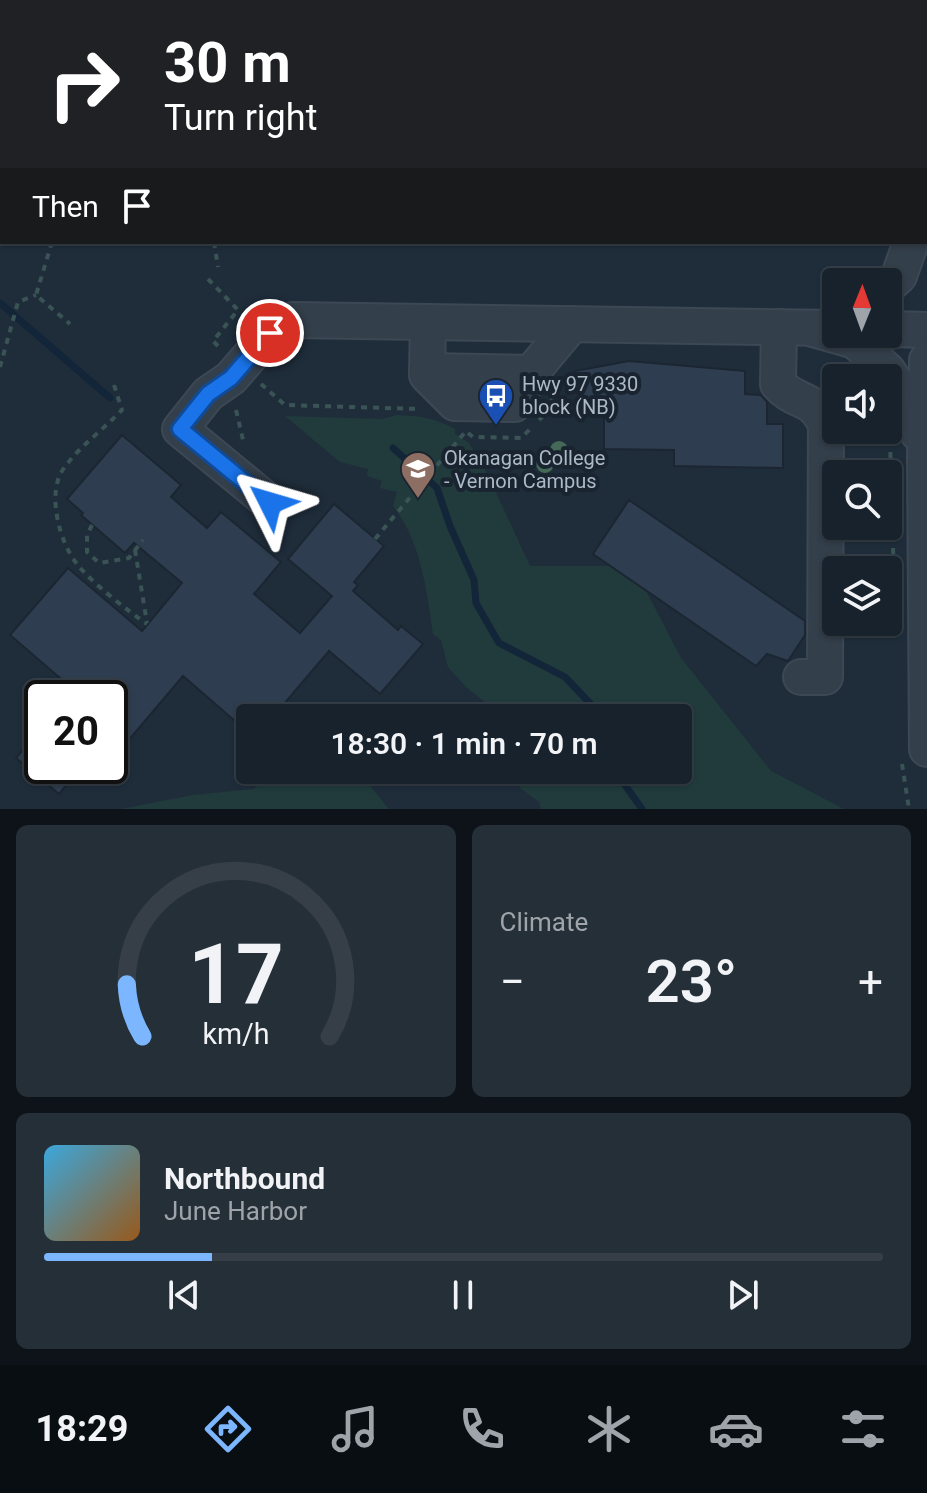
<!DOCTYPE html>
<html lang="en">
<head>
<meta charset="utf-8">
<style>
	:root { --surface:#17222c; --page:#242f38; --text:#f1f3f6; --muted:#9ea4a9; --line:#363f48; --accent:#7cb6ff }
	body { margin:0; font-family:Roboto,sans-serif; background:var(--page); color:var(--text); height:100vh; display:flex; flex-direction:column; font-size:30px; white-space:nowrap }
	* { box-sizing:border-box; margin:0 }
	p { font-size:26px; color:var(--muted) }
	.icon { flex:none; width:44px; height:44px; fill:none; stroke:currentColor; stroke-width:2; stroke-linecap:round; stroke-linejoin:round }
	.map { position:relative; height:809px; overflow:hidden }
	.side { display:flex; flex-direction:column; gap:16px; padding:16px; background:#0d1318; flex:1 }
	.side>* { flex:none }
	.top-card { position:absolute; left:0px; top:0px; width:928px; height:244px; box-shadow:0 2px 6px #0004,0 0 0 2px var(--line); background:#202124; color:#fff; overflow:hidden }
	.needle { width:52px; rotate:1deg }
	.buttons { position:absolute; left:822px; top:268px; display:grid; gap:16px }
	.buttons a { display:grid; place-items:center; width:80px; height:80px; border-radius:8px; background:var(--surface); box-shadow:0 2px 6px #0004,0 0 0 2px var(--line); font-size:40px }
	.speed { position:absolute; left:24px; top:680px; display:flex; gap:16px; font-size:40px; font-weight:700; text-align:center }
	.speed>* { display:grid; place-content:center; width:104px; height:104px; border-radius:50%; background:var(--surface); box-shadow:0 2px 6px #0004,0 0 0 2px var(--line); line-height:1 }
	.speed .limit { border:4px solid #111; border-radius:12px; background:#fff; color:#111 }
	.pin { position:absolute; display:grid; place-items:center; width:68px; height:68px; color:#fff; margin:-34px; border:4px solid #fff; border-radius:50%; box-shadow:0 2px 8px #0007 }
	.me { position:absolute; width:88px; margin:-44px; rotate:310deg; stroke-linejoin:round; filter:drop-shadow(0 0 6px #0008) }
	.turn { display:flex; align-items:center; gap:28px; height:168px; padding:0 32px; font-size:36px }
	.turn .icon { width:104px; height:104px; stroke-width:2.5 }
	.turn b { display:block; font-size:56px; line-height:68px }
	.then { display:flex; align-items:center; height:76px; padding:0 32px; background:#0003; gap:16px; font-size:30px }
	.big { font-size:60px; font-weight:600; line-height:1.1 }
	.side .tile { flex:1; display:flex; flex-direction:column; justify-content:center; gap:12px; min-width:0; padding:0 28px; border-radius:12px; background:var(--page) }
	.side .dial { align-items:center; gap:0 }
	.dial svg { height:208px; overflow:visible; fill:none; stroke:var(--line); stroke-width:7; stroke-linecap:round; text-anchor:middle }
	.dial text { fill:var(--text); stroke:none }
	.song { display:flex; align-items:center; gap:24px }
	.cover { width:96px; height:96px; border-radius:12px; background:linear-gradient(135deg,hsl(200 70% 55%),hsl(30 70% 35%)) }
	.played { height:8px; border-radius:4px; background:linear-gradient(90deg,var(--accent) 20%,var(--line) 20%) }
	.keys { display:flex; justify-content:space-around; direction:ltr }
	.heat { display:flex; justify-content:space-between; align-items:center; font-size:44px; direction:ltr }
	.side .tiles { flex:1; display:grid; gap:16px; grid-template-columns:1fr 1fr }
	.tile:last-child { grid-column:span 2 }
	.trip { position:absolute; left:236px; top:704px; width:456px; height:80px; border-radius:8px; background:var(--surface); box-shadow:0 2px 6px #0004,0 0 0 2px var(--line); font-weight:600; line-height:80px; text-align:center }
	.tabs { display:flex; height:128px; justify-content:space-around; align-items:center; background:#090e12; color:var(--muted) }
	.tabs .icon { width:56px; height:56px }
	.tabs .selected { color:var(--accent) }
	.tabs b { font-size:36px; color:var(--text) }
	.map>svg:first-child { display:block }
</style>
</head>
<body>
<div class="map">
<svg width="927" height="809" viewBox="0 0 927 809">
	<rect width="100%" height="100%" fill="#1f2d3b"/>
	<!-- green -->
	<g fill="#213b3c">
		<path d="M125,0h750l-750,2z"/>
		<path d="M397,415c23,1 38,3 58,14v5l14,9 17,28 44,95h93l21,21 37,71 90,113 73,38h-303l-2,-7 -19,-14 -7,-18h165v-52h-172l-39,-30 -19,-21 -7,-27 -8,-6c-6,-42 -12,-93 -40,-128l4,-14 -17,-4 2,-7 -15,-5 1,-7 -28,-7 -55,-46 97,3z"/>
		<path d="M296,770l55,3 19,13 19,23h-268l72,-14 60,-6 15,-10z"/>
	</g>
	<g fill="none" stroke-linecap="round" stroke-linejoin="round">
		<!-- stream -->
		<g stroke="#122539" stroke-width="7">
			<path d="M0,303l110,95"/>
			<path d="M393,448l44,40 13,38 24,54 2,23 23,40 66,34 39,41"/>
			<path d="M619,770l1,8 22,31"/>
		</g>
	</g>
	<!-- building -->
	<g fill="#2e3e50" stroke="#1b2632" stroke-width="2">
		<path d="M629,361l116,10v23l16,1 6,7v22h16v44l-109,-2v-16l-70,-1v-35h-20l-9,-43z"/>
		<path d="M122,435l59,50 -10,12 36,31 14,-16 60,50 -27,32 46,39 32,-37 -44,-37 46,-55 50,42 -30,36 4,3 -5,6 45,39 3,-4 22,18 -43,50 -51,-43 -57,67h-22v16l-67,-58 -61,72 -12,-11v-39h-43l7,-8 -64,-55 58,-67 74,63 40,-48 -48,-40 -9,10 -44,-38 2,-2 -16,-14z"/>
		<path d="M629,500l176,121v14l-17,26 -21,-7 -11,12 -163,-112z"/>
		<path d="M42,727v39h40l-23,28 -43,-36z"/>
	</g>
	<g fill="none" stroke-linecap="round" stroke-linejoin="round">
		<defs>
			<g id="minor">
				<path d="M926,198l1,-2"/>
				<path d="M888,286l11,-10 12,-34"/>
				<path d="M428,322l-1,53 28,28 59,1 17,-31 41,-49"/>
				<path d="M779,327l-1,57c19,21 34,10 48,41l-1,252h-24"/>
				<path d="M813,329l42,12 32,29 23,34 8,29"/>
				<path d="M888,329l39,1"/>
				<path d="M927,360l-2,97 2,292"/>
				<path d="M427,371l104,2"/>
				<path d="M270,503l-90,-74 28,-35 23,-16 39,-45 11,-9 12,-4 543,8"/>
			</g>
			<g id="highway">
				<path d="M43,2l1,-2"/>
				<path d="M0,31l2,-8"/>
				<path d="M0,152l2,-7"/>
			</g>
		</defs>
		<!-- minor casing -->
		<use href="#minor" stroke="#3d4855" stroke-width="38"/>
		<!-- highway casing -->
		<use href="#highway" stroke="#3e4956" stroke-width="48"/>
		<!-- path -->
		<g stroke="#3a5455" stroke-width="4" stroke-dasharray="6 6" stroke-linecap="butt">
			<path d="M234,0l1,2"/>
			<path d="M119,2l1,-2"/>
			<path d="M148,2v-2"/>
			<path d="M878,2l1,-2"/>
			<path d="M52,242l-16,53 34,29"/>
			<path d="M214,242l4,25"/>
			<path d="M208,279l30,31 -25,31 8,8"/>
			<path d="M0,367l18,-65 18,-7"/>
			<path d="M261,384l24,21 135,4"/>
			<path d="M114,385l8,25c-20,21 -44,37 -60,61 -15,25 -2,72 15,93 13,17 52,48 70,60"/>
			<path d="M236,410l8,34"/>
			<path d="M539,420l13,-12v-14"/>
			<path d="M468,433l5,4 48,1 9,-9"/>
			<path d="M890,440l5,175"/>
			<path d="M92,525l-5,10v17l12,11 30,-5 14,-18"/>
			<path d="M375,539l91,-108"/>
			<path d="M135,550l12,73"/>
			<path d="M902,764l7,45"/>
		</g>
		<!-- minor -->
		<use href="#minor" stroke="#333f4b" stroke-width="34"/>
		<!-- highway -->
		<use href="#highway" stroke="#726350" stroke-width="44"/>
	</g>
	<!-- trees -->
	<g fill="#446956">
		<circle cx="559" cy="450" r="9"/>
		<circle cx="545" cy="464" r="9"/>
	</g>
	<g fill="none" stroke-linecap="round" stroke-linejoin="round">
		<defs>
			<path id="route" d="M270,503l-90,-74 28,-35 23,-16 39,-45"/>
		</defs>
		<!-- route casing -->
		<use href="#route" stroke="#114b97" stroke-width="20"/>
		<!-- route -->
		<use href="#route" stroke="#1a73e8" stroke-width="14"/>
	</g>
	<!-- icons -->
	<defs>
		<symbol id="bus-pin" viewBox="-11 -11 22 30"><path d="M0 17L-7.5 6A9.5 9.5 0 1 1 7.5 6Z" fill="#1a4fb4" stroke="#192430"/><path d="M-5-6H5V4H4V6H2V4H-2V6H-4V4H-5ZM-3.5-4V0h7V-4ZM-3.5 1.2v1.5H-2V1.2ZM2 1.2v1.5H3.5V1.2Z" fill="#fff"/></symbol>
		<symbol id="university-pin" viewBox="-11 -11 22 30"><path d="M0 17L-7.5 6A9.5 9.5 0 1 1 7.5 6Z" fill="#8d6e63" stroke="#192430"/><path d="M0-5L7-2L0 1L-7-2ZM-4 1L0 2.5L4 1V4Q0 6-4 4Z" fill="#fff"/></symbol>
	</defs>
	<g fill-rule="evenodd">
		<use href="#bus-pin" x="476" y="376" width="40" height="54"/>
		<use href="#university-pin" x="398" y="449" width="40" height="54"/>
	</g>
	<g text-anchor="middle" stroke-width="8" stroke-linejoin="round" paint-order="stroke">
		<!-- poi labels -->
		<g font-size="20" fill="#aeb9c8" stroke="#192430" text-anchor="start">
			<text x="522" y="391">Hwy 97 9330<tspan x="522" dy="23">block (NB)</tspan></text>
			<text x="444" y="465">Okanagan College<tspan x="444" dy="23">- Vernon Campus</tspan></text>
		</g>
	</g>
</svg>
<div class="buttons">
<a><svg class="needle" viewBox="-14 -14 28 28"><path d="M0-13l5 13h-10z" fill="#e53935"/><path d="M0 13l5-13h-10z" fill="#9ea4a9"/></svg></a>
<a><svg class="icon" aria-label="sound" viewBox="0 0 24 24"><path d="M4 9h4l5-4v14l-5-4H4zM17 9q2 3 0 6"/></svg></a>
<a><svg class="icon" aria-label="search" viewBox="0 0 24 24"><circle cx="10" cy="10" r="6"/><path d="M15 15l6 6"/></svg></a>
<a><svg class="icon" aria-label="layers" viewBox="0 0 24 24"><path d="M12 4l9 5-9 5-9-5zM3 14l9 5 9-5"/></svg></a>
</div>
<div class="speed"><div class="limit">20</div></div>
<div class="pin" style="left:270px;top:333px;background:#d93025"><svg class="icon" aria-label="arrive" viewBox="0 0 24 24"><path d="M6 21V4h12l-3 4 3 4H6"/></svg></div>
<svg class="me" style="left:270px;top:503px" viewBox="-20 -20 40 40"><path d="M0-17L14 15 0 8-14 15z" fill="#1a73e8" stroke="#fff" stroke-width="4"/></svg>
<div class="trip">18:30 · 1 min · 70 m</div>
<div class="top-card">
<div class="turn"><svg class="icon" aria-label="right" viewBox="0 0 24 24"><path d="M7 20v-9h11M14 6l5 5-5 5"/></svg><div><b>30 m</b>Turn right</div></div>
<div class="then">Then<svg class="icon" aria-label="arrive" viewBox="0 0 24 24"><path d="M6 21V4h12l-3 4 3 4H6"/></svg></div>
</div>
</div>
<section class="side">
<div class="tiles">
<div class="tile dial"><svg viewBox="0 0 100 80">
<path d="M14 69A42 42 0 1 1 86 69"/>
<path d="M14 69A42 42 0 0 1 8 49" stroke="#7cb6ff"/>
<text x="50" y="56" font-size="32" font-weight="700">17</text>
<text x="50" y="72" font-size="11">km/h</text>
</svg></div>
<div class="tile"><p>Climate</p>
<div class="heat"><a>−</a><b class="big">23°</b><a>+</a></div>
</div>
<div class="tile">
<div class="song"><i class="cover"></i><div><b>Northbound</b><p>June Harbor</p></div></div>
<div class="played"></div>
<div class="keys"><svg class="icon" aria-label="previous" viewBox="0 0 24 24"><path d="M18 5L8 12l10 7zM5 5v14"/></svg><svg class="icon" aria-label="pause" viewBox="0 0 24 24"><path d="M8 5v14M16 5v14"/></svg><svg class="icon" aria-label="next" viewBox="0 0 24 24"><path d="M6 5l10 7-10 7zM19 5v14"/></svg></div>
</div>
</div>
</section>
<nav class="tabs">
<b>18:29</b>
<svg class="icon selected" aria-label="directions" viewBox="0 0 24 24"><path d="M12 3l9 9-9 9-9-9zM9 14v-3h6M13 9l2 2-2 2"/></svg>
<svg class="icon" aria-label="music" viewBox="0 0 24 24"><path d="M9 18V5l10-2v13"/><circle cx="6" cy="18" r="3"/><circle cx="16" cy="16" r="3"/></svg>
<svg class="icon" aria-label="phone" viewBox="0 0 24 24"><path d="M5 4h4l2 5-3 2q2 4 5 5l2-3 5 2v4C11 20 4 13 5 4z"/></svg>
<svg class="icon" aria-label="climate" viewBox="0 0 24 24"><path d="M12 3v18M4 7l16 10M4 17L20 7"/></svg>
<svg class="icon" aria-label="car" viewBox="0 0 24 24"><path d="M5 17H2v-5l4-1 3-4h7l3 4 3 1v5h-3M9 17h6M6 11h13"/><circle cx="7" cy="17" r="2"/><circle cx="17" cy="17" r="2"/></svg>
<svg class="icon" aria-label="filters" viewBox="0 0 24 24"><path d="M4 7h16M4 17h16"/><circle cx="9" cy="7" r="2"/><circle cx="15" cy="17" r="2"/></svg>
</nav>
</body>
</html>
